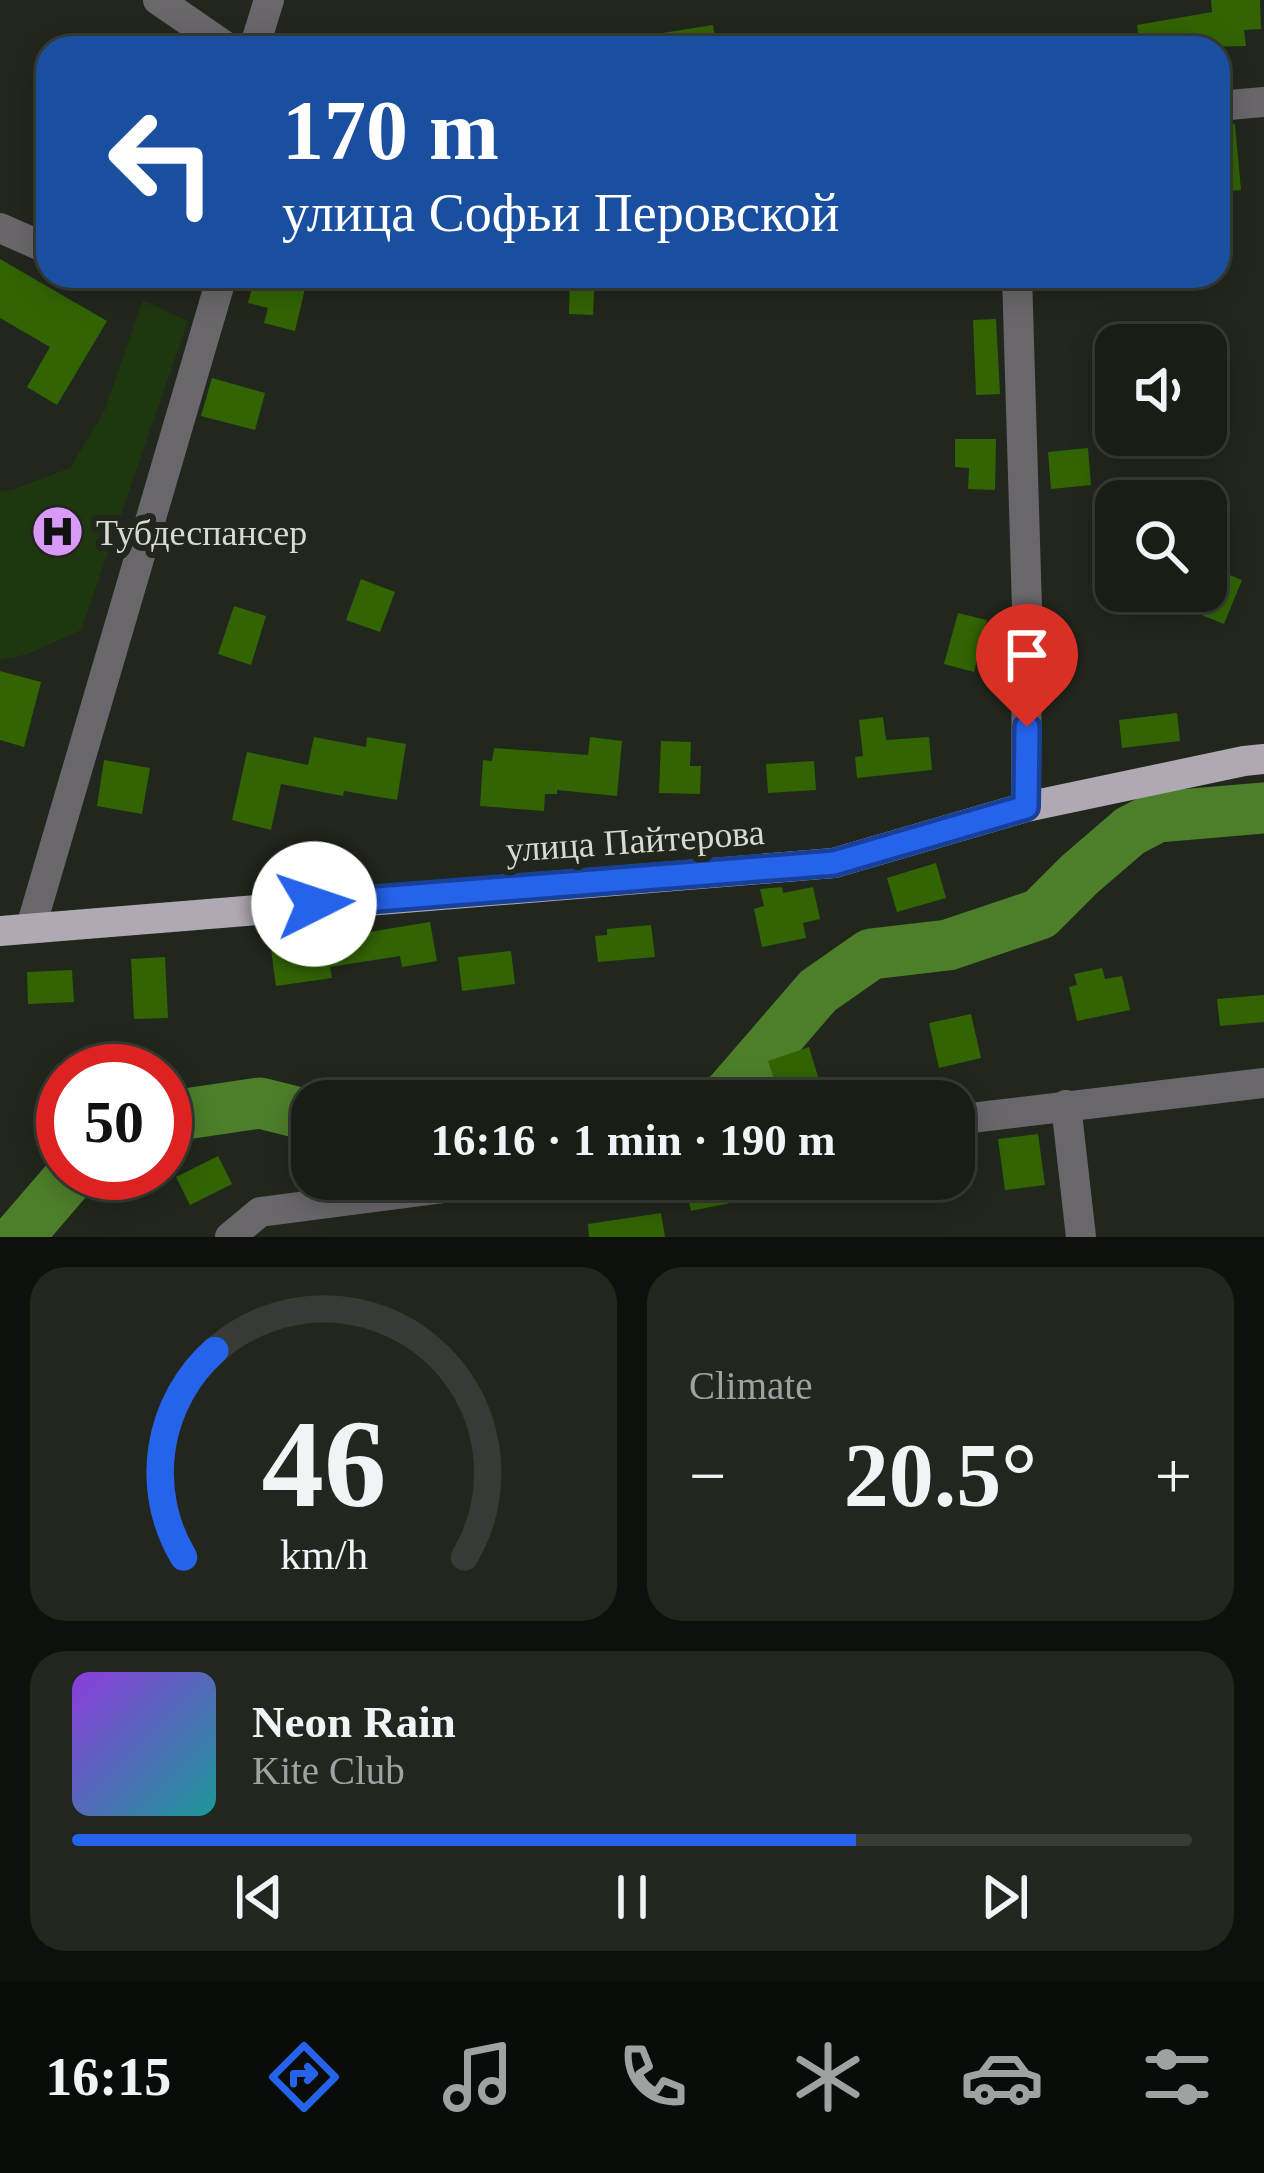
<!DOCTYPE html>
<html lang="en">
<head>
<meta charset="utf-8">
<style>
	:root { --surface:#191d16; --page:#22261f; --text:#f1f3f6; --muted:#9fa2a1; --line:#373b35; --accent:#2563eb }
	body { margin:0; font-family:"Times New Roman",serif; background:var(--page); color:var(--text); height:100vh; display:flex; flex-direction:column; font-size:45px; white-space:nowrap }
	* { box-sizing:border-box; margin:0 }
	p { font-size:39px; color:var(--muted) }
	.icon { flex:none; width:66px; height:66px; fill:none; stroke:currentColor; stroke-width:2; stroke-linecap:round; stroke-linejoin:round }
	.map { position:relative; height:1237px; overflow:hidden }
	.panel { display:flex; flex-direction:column; gap:30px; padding:30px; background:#0e100c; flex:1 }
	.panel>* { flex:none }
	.hud { position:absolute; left:36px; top:36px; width:1194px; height:252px; border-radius:36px; box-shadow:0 6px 30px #0003,0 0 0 3px var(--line); background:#1a4fa0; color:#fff; overflow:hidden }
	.tools { position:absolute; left:1095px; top:324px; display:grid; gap:24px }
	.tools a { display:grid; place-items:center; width:132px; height:132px; border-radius:24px; background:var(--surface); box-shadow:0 6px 30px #0003,0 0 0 3px var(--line); font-size:60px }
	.speed { position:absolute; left:36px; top:1044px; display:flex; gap:24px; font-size:60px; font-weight:700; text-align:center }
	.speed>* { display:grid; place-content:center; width:156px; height:156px; border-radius:50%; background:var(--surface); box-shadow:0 6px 30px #0003,0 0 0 3px var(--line); line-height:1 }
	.speed .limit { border:18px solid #d22; background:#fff; color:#111 }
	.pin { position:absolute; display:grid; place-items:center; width:102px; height:102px; color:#fff; margin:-123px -51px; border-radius:50% 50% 50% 0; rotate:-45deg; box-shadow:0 0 12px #0007 }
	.pin .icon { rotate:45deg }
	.me { position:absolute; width:132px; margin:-66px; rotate:86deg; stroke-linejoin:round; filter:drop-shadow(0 0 9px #0008) }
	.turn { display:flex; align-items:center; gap:42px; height:252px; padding:0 48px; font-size:54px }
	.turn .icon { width:156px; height:156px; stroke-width:2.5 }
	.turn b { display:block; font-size:84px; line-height:102px }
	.big { font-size:90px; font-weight:600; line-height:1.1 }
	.panel .card { flex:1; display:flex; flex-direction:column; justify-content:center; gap:18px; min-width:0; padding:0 42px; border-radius:36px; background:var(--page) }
	.panel .dial { align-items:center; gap:0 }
	.dial svg { height:312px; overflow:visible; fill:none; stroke:var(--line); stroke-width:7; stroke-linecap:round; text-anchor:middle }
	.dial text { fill:var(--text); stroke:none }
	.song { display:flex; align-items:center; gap:36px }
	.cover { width:144px; height:144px; border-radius:18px; background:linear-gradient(135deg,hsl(270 70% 55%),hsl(180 70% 35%)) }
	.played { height:12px; border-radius:6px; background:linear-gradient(90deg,var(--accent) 70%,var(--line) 70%) }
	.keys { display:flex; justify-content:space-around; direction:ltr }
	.heat { display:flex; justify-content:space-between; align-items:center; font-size:66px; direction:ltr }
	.panel .tiles { flex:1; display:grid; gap:30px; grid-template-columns:1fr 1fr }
	.card:last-child { grid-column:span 2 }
	.trip { position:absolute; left:291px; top:1080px; width:684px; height:120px; border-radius:36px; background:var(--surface); box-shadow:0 6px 30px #0003,0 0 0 3px var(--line); font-weight:600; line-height:120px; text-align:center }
	.tabs { display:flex; height:192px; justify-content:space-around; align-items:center; background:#0a0c09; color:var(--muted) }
	.tabs .icon { width:84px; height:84px }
	.tabs .selected { color:var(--accent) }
	.tabs b { font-size:54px; color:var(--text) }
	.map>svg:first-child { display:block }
</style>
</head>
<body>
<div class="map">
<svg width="1264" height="1237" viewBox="0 0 1264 1237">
	<rect width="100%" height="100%" fill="#21271d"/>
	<!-- green -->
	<path fill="#1f370f" d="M143,300l45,21 -107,309 -53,24 -28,6v-169l12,-1 58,-22 34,-56z"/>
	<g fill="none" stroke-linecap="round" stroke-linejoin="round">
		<!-- river -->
		<g stroke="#4d7f2a" stroke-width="51">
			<path d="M723,1101l95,-110 53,-37 77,-9 92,-31 40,-40 50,-43 27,-14 107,-9"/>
			<path d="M165,1117l95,-14 52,13"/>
			<path d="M18,1237l55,-64"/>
		</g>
	</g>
	<!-- building -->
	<g fill="#326403">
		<path d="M1211,0h49l1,29 -17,1 2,16 -106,2 -3,-23 75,-13z"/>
		<path d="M713,25l3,23h-65l-1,-13z"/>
		<path d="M1235,124l6,66 -23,2v-67z"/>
		<path d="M0,259l107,62 -50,84 -30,-18 23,-40 -50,-29z"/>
		<path d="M255,276h53l-13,55 -31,-8 4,-15 -20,-5z"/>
		<path d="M570,276h25l-2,39 -24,-1z"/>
		<path d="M996,319l4,75 -24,1 -3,-75z"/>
		<path d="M212,378l53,15 -10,37 -54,-14z"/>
		<path d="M955,439h41l-1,51 -27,-1 1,-21 -14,-1z"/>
		<path d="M1088,448l3,37 -40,4 -3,-37z"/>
		<path d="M1217,570l25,10 -18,44 -25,-10z"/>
		<path d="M361,579l34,13 -15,40 -34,-12z"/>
		<path d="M234,606l32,10 -15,49 -33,-11z"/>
		<path d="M958,613l29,7 -13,52 -30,-8z"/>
		<path d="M0,671l41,11 -17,65 -24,-7z"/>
		<path d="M1177,713l3,28 -58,7 -3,-28z"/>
		<path d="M883,717l3,23 43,-3 3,33 -75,8 -2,-21 8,-1 -4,-36z"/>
		<path d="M314,737l52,10 1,-10 39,7 -9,56 -53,-9 -1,5 -62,-12 -10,46 -39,-10 15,-68 61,13z"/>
		<path d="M590,737l32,4 -5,55 -60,-6v4h-12l-1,17 -64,-5 3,-46 9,1 2,-13 94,7z"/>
		<path d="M661,741l30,1 -1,24h11l-1,28 -41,-1z"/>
		<path d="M104,760l46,8 -8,46 -45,-8z"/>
		<path d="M814,761l2,29 -48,3 -2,-29z"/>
		<path d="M936,863l10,35 -49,14 -10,-34z"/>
		<path d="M782,887l1,6 30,-6 7,32 -17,4 3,15 -44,9 -8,-38 10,-3 -4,-17z"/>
		<path d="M430,922l7,39 -35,6 -2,-11 -70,11 2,11 -56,8 -6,-44 56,-8v5z"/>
		<path d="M651,925l4,32 -57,5 -3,-26 12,-1v-6z"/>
		<path d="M511,951l4,33 -53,7 -4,-34z"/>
		<path d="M165,957l3,61 -34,1 -3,-60z"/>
		<path d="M1102,968l3,11 17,-3 8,34 -53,11 -8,-34 8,-2 -3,-11z"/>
		<path d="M72,970l2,32 -46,2 -1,-32z"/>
		<path d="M1264,995v27l-44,4 -3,-27z"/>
		<path d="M971,1014l10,44 -42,10 -10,-45z"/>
		<path d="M809,1047l10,33 -40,14 -11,-33z"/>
		<path d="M1038,1134l7,51 -40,5 -7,-51z"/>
		<path d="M218,1156l14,28 -42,21 -14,-28z"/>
		<path d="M684,1179h67l4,19 -64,13z"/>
		<path d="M661,1213l4,24h-76l-1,-13z"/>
	</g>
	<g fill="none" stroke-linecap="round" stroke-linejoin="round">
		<!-- minor -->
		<g stroke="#6a676c" stroke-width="30">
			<path d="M158,0l70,48"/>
			<path d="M254,48l15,-48"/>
			<path d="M1218,106l46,-4"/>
			<path d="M0,228l48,21"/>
			<path d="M1017,276l10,332 -1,199"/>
			<path d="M31,927l191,-651"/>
			<path d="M1066,1105l15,132"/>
			<path d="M954,1120l310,-37"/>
			<path d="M230,1237l30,-25 252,-33"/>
		</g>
		<!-- major -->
		<path stroke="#b0a9b3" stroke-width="30" d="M0,931l834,-68 192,-56 218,-46 20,-2"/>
	</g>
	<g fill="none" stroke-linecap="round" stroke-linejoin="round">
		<defs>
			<path id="route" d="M314,904l520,-41 192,-56 1,-80"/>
		</defs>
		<!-- route casing -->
		<use href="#route" stroke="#184099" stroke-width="30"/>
		<!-- route -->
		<use href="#route" stroke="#2563eb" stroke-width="21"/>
	</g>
	<!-- icons -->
	<defs>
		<symbol id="hospital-disc" viewBox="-11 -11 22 22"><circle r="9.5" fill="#d99af7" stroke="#21271d"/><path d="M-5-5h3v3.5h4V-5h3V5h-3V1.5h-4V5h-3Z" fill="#111"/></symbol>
	</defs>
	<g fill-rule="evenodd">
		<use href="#hospital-disc" x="28" y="502" width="59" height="59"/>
	</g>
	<g text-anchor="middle" stroke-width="12" stroke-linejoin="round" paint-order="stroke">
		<!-- poi labels -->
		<g font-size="36" fill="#d7dbd4" stroke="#21271d" text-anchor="start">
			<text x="96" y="545">Тубдеспансер</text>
		</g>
		<!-- street labels -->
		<g font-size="36" fill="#d7dbd4" stroke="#21271d">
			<text transform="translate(635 840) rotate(-4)" y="13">улица Пайтерова</text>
		</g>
	</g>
</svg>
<div class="tools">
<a><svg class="icon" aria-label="sound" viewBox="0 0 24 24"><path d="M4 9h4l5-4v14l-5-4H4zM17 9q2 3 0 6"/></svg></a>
<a><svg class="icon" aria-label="search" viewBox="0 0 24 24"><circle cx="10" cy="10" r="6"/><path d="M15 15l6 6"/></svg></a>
</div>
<div class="speed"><div class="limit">50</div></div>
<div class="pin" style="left:1027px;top:727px;background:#d93025"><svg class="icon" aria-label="arrive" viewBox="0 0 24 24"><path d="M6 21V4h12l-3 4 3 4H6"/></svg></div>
<svg class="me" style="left:314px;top:904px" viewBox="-20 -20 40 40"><circle r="19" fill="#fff"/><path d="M0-13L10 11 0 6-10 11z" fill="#2563eb"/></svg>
<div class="trip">16:16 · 1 min · 190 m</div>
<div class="hud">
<div class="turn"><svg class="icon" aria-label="left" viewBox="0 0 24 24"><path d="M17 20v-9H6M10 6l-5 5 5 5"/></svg><div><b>170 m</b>улица Софьи Перовской</div></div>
</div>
</div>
<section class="panel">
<div class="tiles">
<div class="card dial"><svg viewBox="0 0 100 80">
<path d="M14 69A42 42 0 1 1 86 69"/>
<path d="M14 69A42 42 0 0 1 22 16" stroke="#2563eb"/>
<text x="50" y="56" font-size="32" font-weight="700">46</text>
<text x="50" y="72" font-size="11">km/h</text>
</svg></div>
<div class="card"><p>Climate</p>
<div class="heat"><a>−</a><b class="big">20.5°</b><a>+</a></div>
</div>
<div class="card">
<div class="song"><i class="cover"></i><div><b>Neon Rain</b><p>Kite Club</p></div></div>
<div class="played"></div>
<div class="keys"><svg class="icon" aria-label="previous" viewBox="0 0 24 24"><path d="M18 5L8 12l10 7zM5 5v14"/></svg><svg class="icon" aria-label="pause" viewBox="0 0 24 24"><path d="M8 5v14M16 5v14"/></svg><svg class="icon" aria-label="next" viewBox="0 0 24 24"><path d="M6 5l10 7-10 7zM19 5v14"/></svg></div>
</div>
</div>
</section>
<nav class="tabs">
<b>16:15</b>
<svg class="icon selected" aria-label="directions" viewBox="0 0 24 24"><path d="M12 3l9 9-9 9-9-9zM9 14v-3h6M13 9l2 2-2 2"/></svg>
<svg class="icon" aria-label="music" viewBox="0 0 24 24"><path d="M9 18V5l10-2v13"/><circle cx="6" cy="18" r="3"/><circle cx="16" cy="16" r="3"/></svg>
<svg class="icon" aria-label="phone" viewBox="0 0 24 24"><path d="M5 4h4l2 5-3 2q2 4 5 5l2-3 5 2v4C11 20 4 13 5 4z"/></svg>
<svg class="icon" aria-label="climate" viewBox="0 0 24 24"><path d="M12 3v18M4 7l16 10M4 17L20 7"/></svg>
<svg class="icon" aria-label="car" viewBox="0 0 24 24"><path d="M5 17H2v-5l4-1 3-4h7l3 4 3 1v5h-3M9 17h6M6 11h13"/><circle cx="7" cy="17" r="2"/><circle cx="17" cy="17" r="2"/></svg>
<svg class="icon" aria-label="filters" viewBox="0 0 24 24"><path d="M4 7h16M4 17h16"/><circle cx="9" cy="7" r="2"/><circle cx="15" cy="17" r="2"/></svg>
</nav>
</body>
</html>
